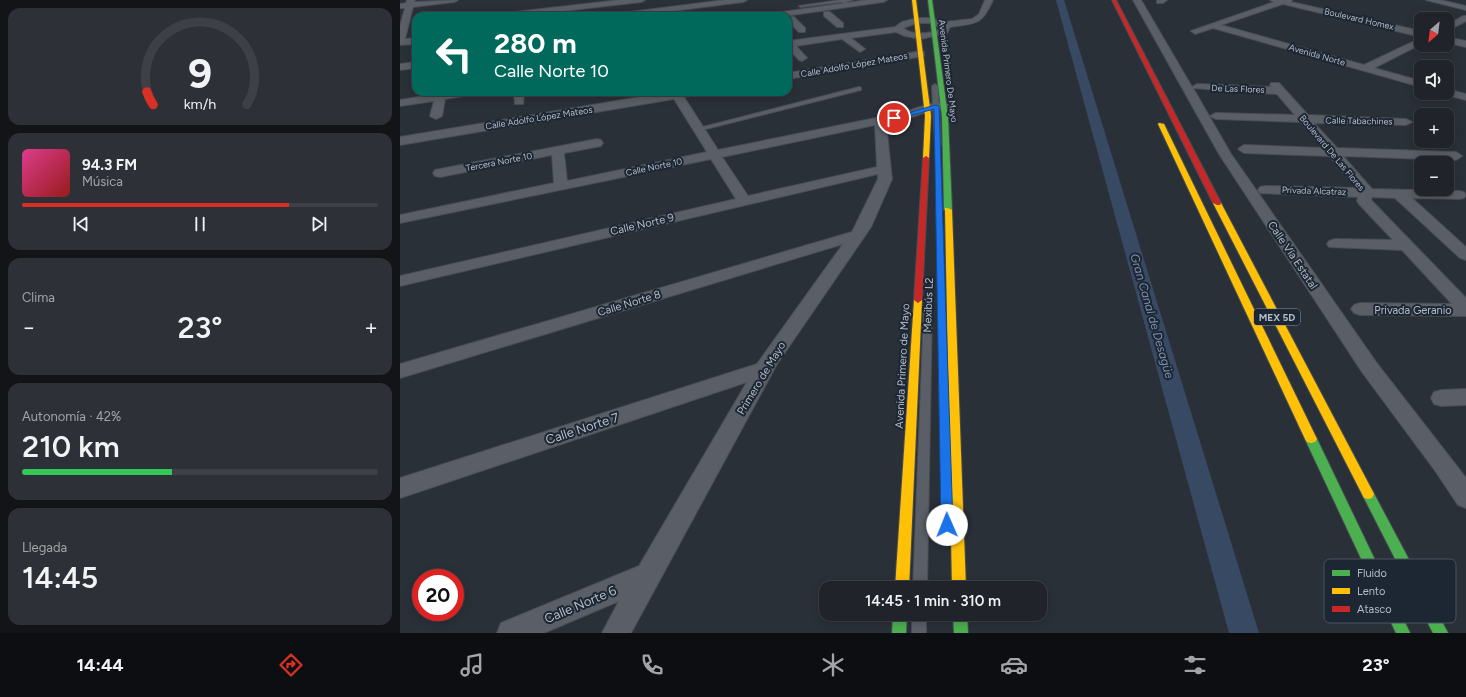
<!DOCTYPE html>
<html lang="es">
<head>
<meta charset="utf-8">
<style>
	:root { --surface:#20242a; --page:#2d3036; --text:#f1f3f6; --muted:#a2a4a8; --line:#3d4147; --accent:#d93025 }
	body { margin:0; font-family:Figtree,sans-serif; background:var(--page); color:var(--text); height:100vh; display:flex; flex-direction:column; font-size:15px; white-space:nowrap }
	* { box-sizing:border-box; margin:0 }
	p { font-size:13px; color:var(--muted) }
	.icon { flex:none; width:22px; height:22px; fill:none; stroke:currentColor; stroke-width:2; stroke-linecap:round; stroke-linejoin:round }
	.map { position:relative; flex:1; overflow:hidden }
	.drawer { display:flex; flex-direction:column; gap:8px; padding:8px; background:#121417; width:400px }
	.drawer>* { flex:none }
	.guide { position:absolute; left:12px; top:12px; width:380px; height:84px; border-radius:12px; box-shadow:0 2px 10px #0003,0 0 0 1px var(--line); background:#00695c; color:#fff; overflow:hidden }
	.needle { width:26px; rotate:208deg }
	.fabs { position:absolute; left:1014px; top:12px; display:grid; gap:8px }
	.fabs a { display:grid; place-items:center; width:40px; height:40px; border-radius:8px; background:var(--surface); box-shadow:0 2px 10px #0003,0 0 0 1px var(--line); font-size:20px }
	.speed { position:absolute; left:12px; top:569px; display:flex; gap:8px; font-size:20px; font-weight:700; text-align:center }
	.speed>* { display:grid; place-content:center; width:52px; height:52px; border-radius:50%; background:var(--surface); box-shadow:0 2px 10px #0003,0 0 0 1px var(--line); line-height:1 }
	.speed .limit { border:6px solid #d22; background:#fff; color:#111 }
	.pin { position:absolute; display:grid; place-items:center; width:34px; height:34px; color:#fff; margin:-17px; border:2px solid #fff; border-radius:50%; box-shadow:0 1px 4px #0007 }
	.me { position:absolute; width:44px; margin:-22px; rotate:359deg; stroke-linejoin:round; filter:drop-shadow(0 0 3px #0008) }
	.turn { display:flex; align-items:center; gap:14px; height:84px; padding:0 16px; font-size:18px }
	.turn .icon { width:52px; height:52px; stroke-width:2.5 }
	.turn b { display:block; font-size:28px; line-height:34px }
	.big { font-size:30px; font-weight:600; line-height:1.1 }
	.drawer .card { flex:1; display:flex; flex-direction:column; justify-content:center; gap:6px; min-width:0; padding:0 14px; border-radius:12px; background:var(--page) }
	.drawer .dial { align-items:center; gap:0 }
	.dial svg { height:104px; overflow:visible; fill:none; stroke:var(--line); stroke-width:7; stroke-linecap:round; text-anchor:middle }
	.dial text { fill:var(--text); stroke:none }
	.song { display:flex; align-items:center; gap:12px }
	.cover { width:48px; height:48px; border-radius:6px; background:linear-gradient(135deg,hsl(330 70% 55%),hsl(0 70% 35%)) }
	.played { height:4px; border-radius:2px; background:linear-gradient(90deg,var(--accent) 75%,var(--line) 75%) }
	.keys { display:flex; justify-content:space-around; direction:ltr }
	.heat { display:flex; justify-content:space-between; align-items:center; font-size:22px; direction:ltr }
	.charge { height:6px; border-radius:3px; background:linear-gradient(90deg,#34c759 42%,var(--line) 0) }
	.trip { position:absolute; left:419px; top:581px; width:228px; height:40px; border-radius:12px; background:var(--surface); box-shadow:0 2px 10px #0003,0 0 0 1px var(--line); font-weight:600; line-height:40px; text-align:center }
	.menu { display:flex; height:64px; justify-content:space-around; align-items:center; background:#0d0e11; color:var(--muted) }
	.menu .icon { width:28px; height:28px }
	.menu .current { color:var(--accent) }
	.menu b { font-size:18px; color:var(--text) }
	main { display:flex; flex:1; min-height:0 }
	.map>svg:first-child { display:block }
</style>
</head>
<body>
<main>
<section class="drawer">
<div class="card dial"><svg viewBox="0 0 100 80">
<path d="M14 69A42 42 0 1 1 86 69"/>
<path d="M14 69A42 42 0 0 1 9 59" stroke="#d93025"/>
<text x="50" y="56" font-size="32" font-weight="700">9</text>
<text x="50" y="72" font-size="11">km/h</text>
</svg></div>
<div class="card">
<div class="song"><i class="cover"></i><div><b>94.3 FM</b><p>Música</p></div></div>
<div class="played"></div>
<div class="keys"><svg class="icon" aria-label="previous" viewBox="0 0 24 24"><path d="M18 5L8 12l10 7zM5 5v14"/></svg><svg class="icon" aria-label="pause" viewBox="0 0 24 24"><path d="M8 5v14M16 5v14"/></svg><svg class="icon" aria-label="next" viewBox="0 0 24 24"><path d="M6 5l10 7-10 7zM19 5v14"/></svg></div>
</div>
<div class="card"><p>Clima</p>
<div class="heat"><a>−</a><b class="big">23°</b><a>+</a></div>
</div>
<div class="card"><p>Autonomía · 42%</p><b class="big">210 km</b><div class="charge"></div></div>
<div class="card"><p>Llegada</p><b class="big">14:45</b></div>
</section>
<div class="map">
<svg width="1066" height="633" viewBox="0 0 1066 633">
	<rect width="100%" height="100%" fill="#2a3038"/>
	<g fill="none" stroke-linecap="round" stroke-linejoin="round">
		<!-- canal -->
		<path fill="#384963" fill-rule="evenodd" d="M656,0h8l195,633h-30z"/>
		<defs>
			<g id="lane">
				<path d="M441,0h12l-7,2 4,2 -2,1 -7,-3 -40,5 -2,-1z"/>
				<path d="M535,84l3,2 3,59 -3,2 -3,-2 -3,-59z"/>
				<path d="M459,87l2,1v2l-163,41 -3,-2z"/>
				<path d="M528,305l4,3 -5,280h-14l11,-280z"/>
				<rect x="512" y="614" width="14" height="19"/>
			</g>
			<g id="street">
				<path d="M7,0h8l-1,2 44,-2 -4,2 -41,5 -8,32 11,-1v6l-16,1v-19l5,-18h-5v-4l6,-1z"/>
				<path d="M220,0h25l-4,2 -121,14h-26l4,-2z"/>
				<path d="M325,0h22l-4,2 -110,14h-23l4,-2z"/>
				<path d="M467,0h20l-4,2 -98,14h-21l4,-2z"/>
				<path d="M585,0h8c-12,26 -16,23 -43,27l-3,6 -26,6 -16,-3 -9,-4 -45,6 14,11 -5,3 -18,-13 -46,7 11,12 -5,3 -3,-1 -11,-12v-7l107,-14 7,-5 15,-4h13l15,4 27,-3 7,-5zM530,23l11,5v1c-13,5 -27,7 -38,-1l14,-5z"/>
				<path d="M733,0h8l51,87 5,-3 75,3 -2,-2 1,-2h8l29,32 98,4 6,3 -6,3 -92,-2 23,25 119,4 6,4 -6,4 -113,-4 29,33 87,2 5,1 2,3 -2,3 -5,1 -47,-1 54,49v13l-6,-2 -65,-60 -23,-1 -1,3 95,98v18l-106,-1 -6,-2 -3,-4 3,-4 6,-2 92,1 -50,-54 -73,-3 -2,-3 2,-3 6,-2 58,1 -34,-36 -2,-3 1,-4 -98,-4 -2,-3 2,-3 5,-1 92,2 -28,-32 -85,-3 -6,-4 6,-4 79,3 -22,-26 -85,-3 -6,-3 6,-3 79,2 -18,-21 -84,-6 38,66 145,208 90,116v30l-8,-3 -22,-33 -74,-100 -143,-218z"/>
				<path d="M757,0h10l-4,3h-6z"/>
				<path d="M870,0h22l-1,2 130,29v6l-138,-33 -62,21 143,40 57,-27v6l-47,24 47,13v6l-208,-59 -18,6 -4,-3 83,-29z"/>
				<path d="M1026,0h14l26,6v4z"/>
				<path d="M424,12h6l13,11v4h-6l-13,-11z"/>
				<path d="M1063,16h3v5l-19,10v-6z"/>
				<path d="M388,17h6l11,11v4h-6l-11,-11z"/>
				<path d="M1047,37l19,4v6l-19,-4z"/>
				<path d="M521,51l3,1v4l-136,23v-6z"/>
				<path d="M16,62v6l-16,2v-6z"/>
				<path d="M1047,89l19,5v6l-23,-6 -1,-1h5z"/>
				<path d="M49,92h25l-5,3 -24,4 -3,17 -6,3 -6,-3 4,-15 -34,5v-6z"/>
				<path d="M114,92h10l-1,12h-8z"/>
				<path d="M270,92h32l-1,2 -17,3 34,53 187,-38c10,-3 37,-15 45,-6l-2,2 -19,3 -17,6 -26,6 6,56 -21,48 -94,137 -146,269h-29l17,-32 -75,32h-47l4,-10 138,-57 108,-184 -347,116v-20l357,-114 86,-120 -443,134v-14l452,-132 26,-53v-5l-478,112v-10l336,-77 -25,-40 -311,64v-8l154,-32 -2,-28 -112,22 -5,-1 -2,-3 2,-3 5,-1 157,-30 4,1 2,3 -2,3 -37,7 3,28 140,-29 -33,-53 -274,46v-8zM475,125l2,42 -129,29 -26,-39z"/>
				<path d="M1066,389v16l-25,1 -7,-2 -3,-6 3,-6 7,-2z"/>
			</g>
			<g id="fast">
				<path d="M528,0h4l16,117 4,93 -4,2 -4,-2 -2,-93z"/>
				<path d="M911,435l4,1 2,3 93,194h-14l-91,-194 2,-3z"/>
				<path d="M968,489l4,1 76,143h-15l-71,-139 2,-4z"/>
				<path d="M493,614h14l-1,19h-14z"/>
				<path d="M553,614h14l1,19h-14z"/>
			</g>
			<g id="slow">
				<path d="M512,0h4l15,116 -2,42 -3,2 -3,-2 2,-42z"/>
				<path d="M759,123l5,1 153,315 -2,3 -4,1 -4,-1 -2,-3 -147,-315z"/>
				<path d="M814,201h3l4,2 151,287 2,4 -2,4 -4,1 -4,-1 -151,-295z"/>
				<path d="M545,208h3l4,2 14,378h-14z"/>
				<path d="M518,297l4,3 -13,288h-14l19,-288z"/>
			</g>
			<g id="jam">
				<path d="M712,0h4l105,203 -1,2h-3l-4,-2z"/>
				<path d="M526,156l3,2 -7,142 -4,3 -4,-3 9,-142z"/>
			</g>
		</defs>
		<!-- lane casing -->
		<use href="#lane" stroke="#484c53" stroke-width="2"/>
		<!-- street casing -->
		<use href="#street" stroke="#484c53" stroke-width="2"/>
		<!-- fast casing -->
		<use href="#fast" stroke="#474c53" stroke-width="2"/>
		<!-- slow casing -->
		<use href="#slow" stroke="#474c53" stroke-width="2"/>
		<!-- jam casing -->
		<use href="#jam" stroke="#474c53" stroke-width="2"/>
		<!-- lane -->
		<use href="#lane" fill="#5a5e66" fill-rule="evenodd"/>
		<!-- street -->
		<use href="#street" fill="#5a5e66" fill-rule="evenodd"/>
		<!-- fast -->
		<use href="#fast" fill="#4caf50" fill-rule="evenodd"/>
		<!-- slow -->
		<use href="#slow" fill="#ffc107" fill-rule="evenodd"/>
		<!-- jam -->
		<use href="#jam" fill="#c62828" fill-rule="evenodd"/>
	</g>
	<!-- route -->
	<path fill="#1a73e8" stroke="#114b97" d="M535,105l4,1 14,419 -1,4 -5,2 -4,-2 -2,-4 -7,-416 -40,11 -2,-2z"/>
	<g text-anchor="middle" stroke-width="4" stroke-linejoin="round" paint-order="stroke">
		<!-- far-street labels -->
		<g font-size="9" fill="#b4bcc9" stroke="#1d2633">
			<text transform="translate(959 19) rotate(13)" y="3">Boulevard Homex</text>
			<text transform="translate(917 55) rotate(16)" y="3">Avenida Norte</text>
			<text transform="translate(454 65) rotate(-10)" y="3">Calle Adolfo López Mateos</text>
			<text transform="translate(548 71) rotate(83)" y="3">Avenida Primero De Mayo</text>
			<text transform="translate(838 89) rotate(2)" y="3">De Las Flores</text>
			<text transform="translate(139 118) rotate(-9)" y="3">Calle Adolfo López Mateos</text>
			<text transform="translate(959 121) rotate(1)" y="3">Calle Tabachines</text>
			<text transform="translate(932 153) rotate(50)" y="3">Boulevard De Las Flores</text>
			<text transform="translate(99 162) rotate(-11)" y="3">Tercera Norte 10</text>
			<text transform="translate(254 167) rotate(-12)" y="3">Calle Norte 10</text>
			<text transform="translate(914 191) rotate(2)" y="3">Privada Alcatraz</text>
		</g>
		<!-- shield labels -->
		<rect fill="#1d2633" stroke="#878f9c" stroke-width="1" x="854" y="309" width="46" height="16" rx="3"/>
		<g font-size="10" font-weight="bold" fill="#b4bcc9">
			<text x="877" y="321">MEX 5D</text>
		</g>
		<!-- street labels -->
		<g font-size="11" fill="#b4bcc9" stroke="#1d2633">
			<text transform="translate(242 224) rotate(-13)" y="4">Calle Norte 9</text>
			<text transform="translate(893 255) rotate(56)" y="4">Calle Vía Estatal</text>
			<text transform="translate(229 303) rotate(-17)" y="4">Calle Norte 8</text>
			<text transform="translate(528 305) rotate(-88)" y="4">Mexibús L2</text>
			<text x="1013" y="314">Privada Geranio</text>
			<text transform="translate(502 366) rotate(-87)" y="4">Avenida Primero de Mayo</text>
			<text transform="translate(361 378) rotate(-59)" y="4">Primero de Mayo</text>
		</g>
		<!-- water labels -->
		<g font-size="12" font-style="italic" fill="#7c92b1" stroke="#1d2633">
			<text transform="translate(752 316) rotate(74)" y="4">Gran Canal de Desagüe</text>
		</g>
		<!-- near-street labels -->
		<g font-size="13" fill="#b4bcc9" stroke="#1d2633">
			<text transform="translate(182 428) rotate(-18)" y="5">Calle Norte 7</text>
			<text transform="translate(180 604) rotate(-23)" y="5">Calle Norte 6</text>
		</g>
	</g>
	<!-- legend -->
	<rect x="924" y="559" width="132" height="64" rx="6" fill="#1d2633" stroke="#4a5360" stroke-width="1"/>
	<rect x="932" y="570" width="18" height="6" fill="#4caf50"/>
	<rect x="932" y="588" width="18" height="6" fill="#ffc107"/>
	<rect x="932" y="606" width="18" height="6" fill="#c62828"/>
	<g font-size="11" fill="#b4bcc9">
		<text x="957" y="577">Fluido</text>
		<text x="957" y="595">Lento</text>
		<text x="957" y="613">Atasco</text>
	</g>
</svg>
<div class="fabs">
<a><svg class="needle" viewBox="-14 -14 28 28"><path d="M0-13l5 13h-10z" fill="#e53935"/><path d="M0 13l5-13h-10z" fill="#a2a4a8"/></svg></a>
<a><svg class="icon" aria-label="sound" viewBox="0 0 24 24"><path d="M4 9h4l5-4v14l-5-4H4zM17 9q2 3 0 6"/></svg></a>
<a>+</a>
<a>−</a>
</div>
<div class="speed"><div class="limit">20</div></div>
<div class="pin" style="left:494px;top:118px;background:#d93025"><svg class="icon" aria-label="arrive" viewBox="0 0 24 24"><path d="M6 21V4h12l-3 4 3 4H6"/></svg></div>
<svg class="me" style="left:547px;top:525px" viewBox="-20 -20 40 40"><circle r="19" fill="#fff"/><path d="M0-13L10 11 0 6-10 11z" fill="#1a73e8"/></svg>
<div class="trip">14:45 · 1 min · 310 m</div>
<div class="guide">
<div class="turn"><svg class="icon" aria-label="left" viewBox="0 0 24 24"><path d="M17 20v-9H6M10 6l-5 5 5 5"/></svg><div><b>280 m</b>Calle Norte 10</div></div>
</div>
</div>
</main>
<nav class="menu">
<b>14:44</b>
<svg class="icon current" aria-label="directions" viewBox="0 0 24 24"><path d="M12 3l9 9-9 9-9-9zM9 14v-3h6M13 9l2 2-2 2"/></svg>
<svg class="icon" aria-label="music" viewBox="0 0 24 24"><path d="M9 18V5l10-2v13"/><circle cx="6" cy="18" r="3"/><circle cx="16" cy="16" r="3"/></svg>
<svg class="icon" aria-label="phone" viewBox="0 0 24 24"><path d="M5 4h4l2 5-3 2q2 4 5 5l2-3 5 2v4C11 20 4 13 5 4z"/></svg>
<svg class="icon" aria-label="climate" viewBox="0 0 24 24"><path d="M12 3v18M4 7l16 10M4 17L20 7"/></svg>
<svg class="icon" aria-label="car" viewBox="0 0 24 24"><path d="M5 17H2v-5l4-1 3-4h7l3 4 3 1v5h-3M9 17h6M6 11h13"/><circle cx="7" cy="17" r="2"/><circle cx="17" cy="17" r="2"/></svg>
<svg class="icon" aria-label="filters" viewBox="0 0 24 24"><path d="M4 7h16M4 17h16"/><circle cx="9" cy="7" r="2"/><circle cx="15" cy="17" r="2"/></svg>
<b>23°</b>
</nav>
</body>
</html>
